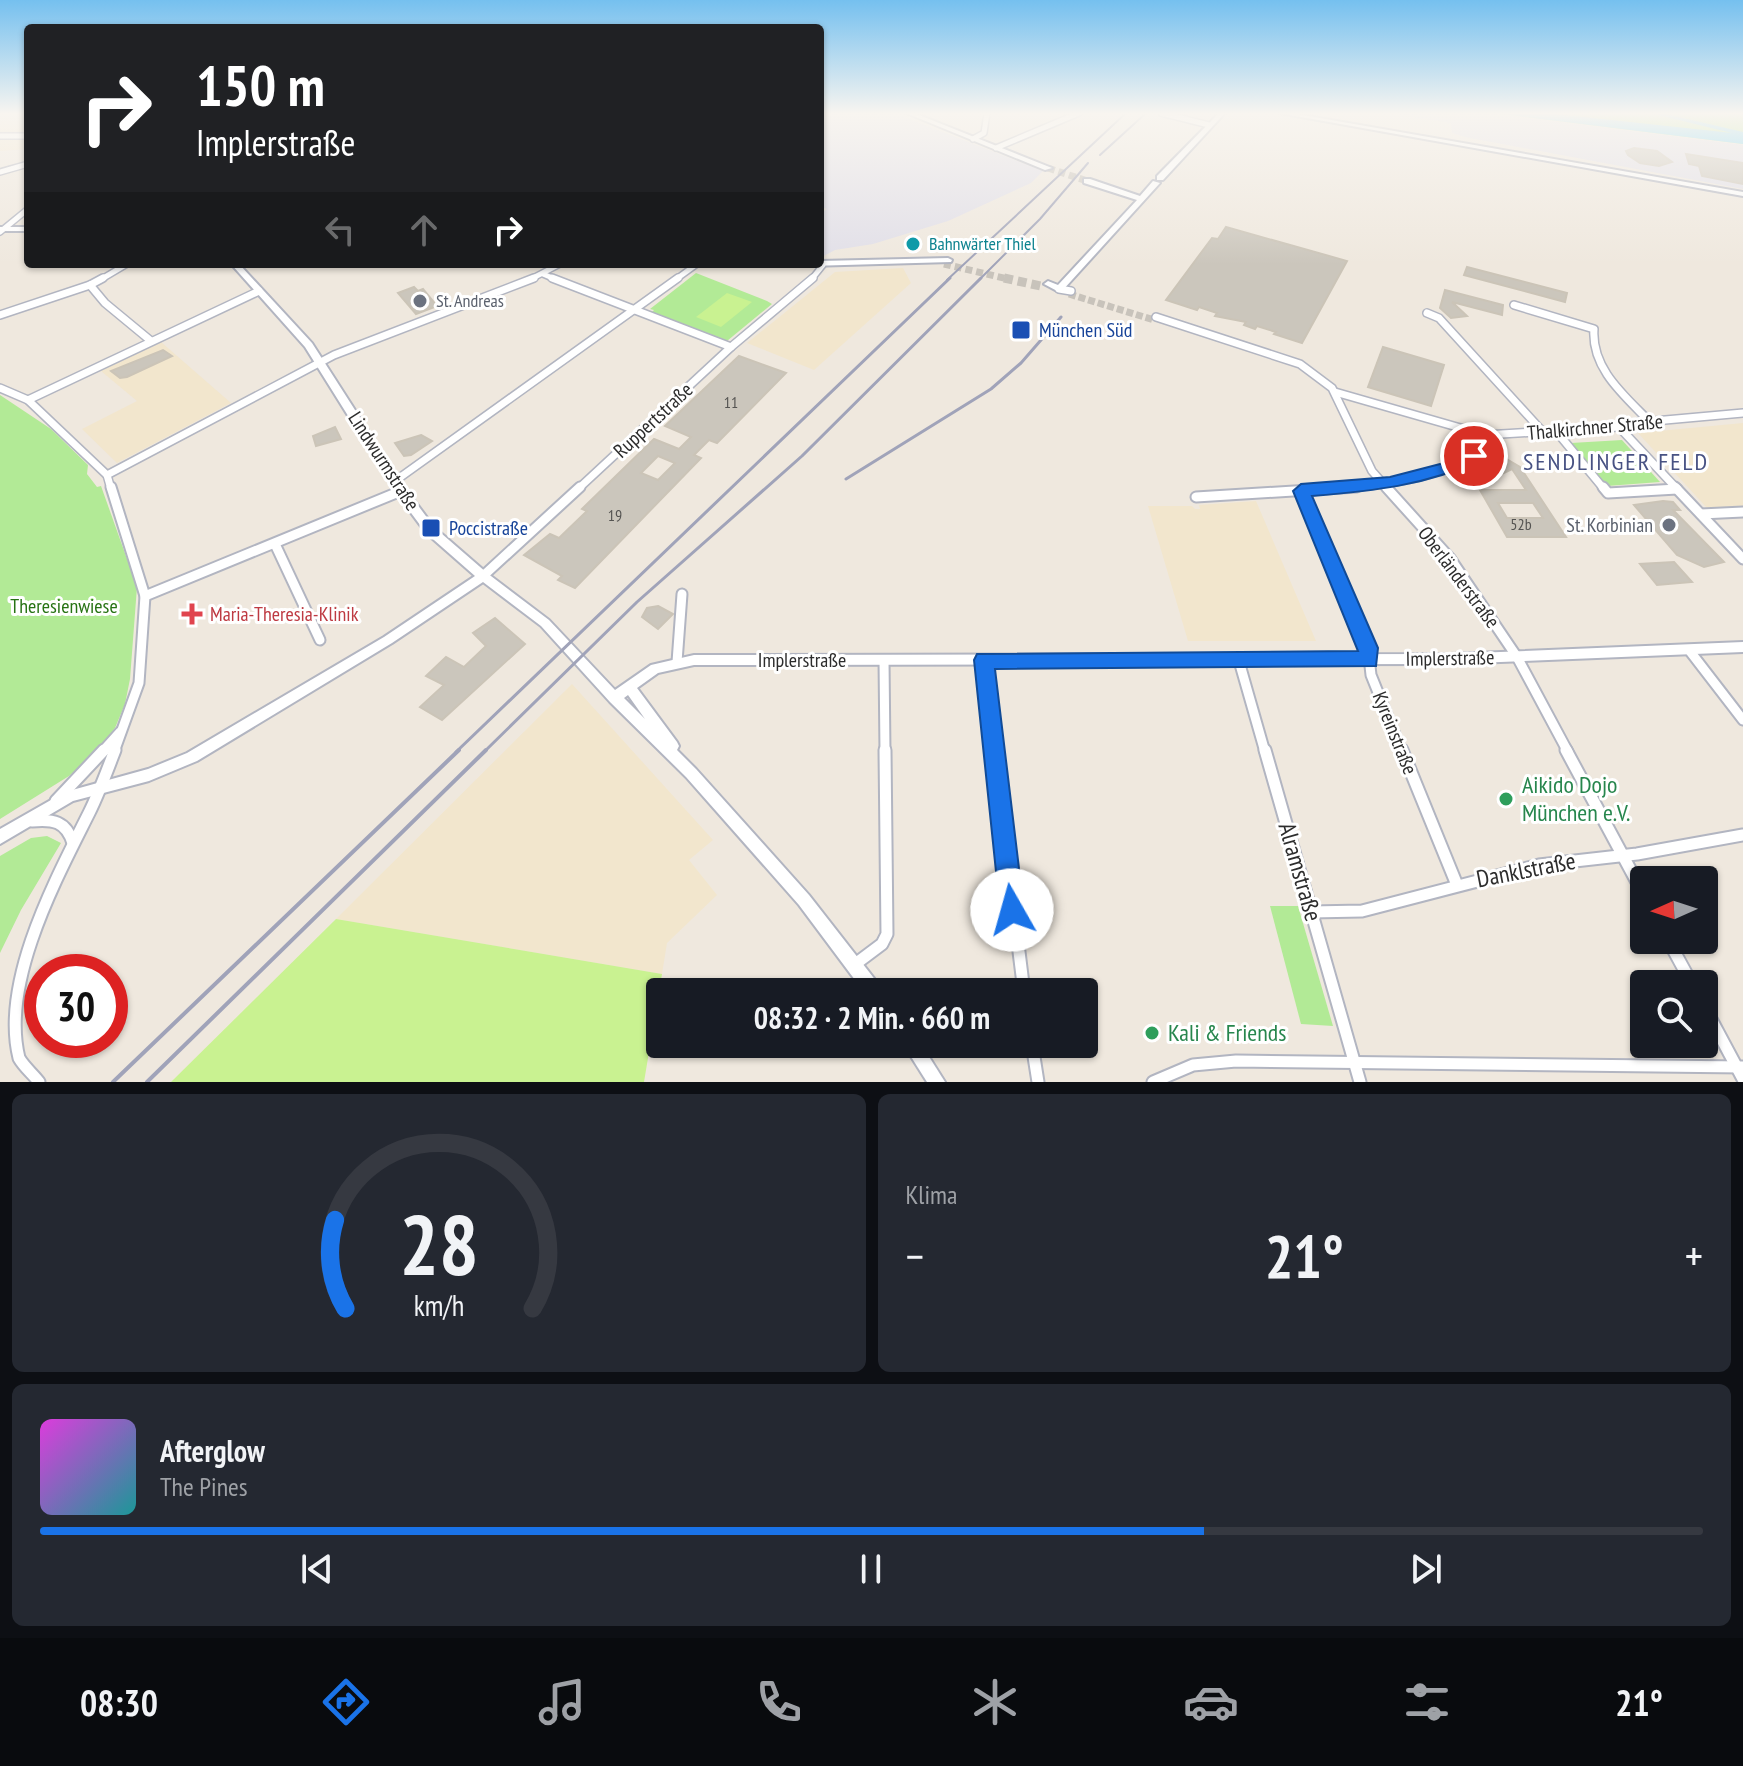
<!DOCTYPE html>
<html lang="de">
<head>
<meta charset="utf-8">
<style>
	:root { --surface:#171b24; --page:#242831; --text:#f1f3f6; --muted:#9ea1a6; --line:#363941; --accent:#1a73e8 }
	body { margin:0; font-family:"PT Sans Narrow",sans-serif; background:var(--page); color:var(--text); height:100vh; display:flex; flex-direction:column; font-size:30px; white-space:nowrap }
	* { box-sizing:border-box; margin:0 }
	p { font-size:26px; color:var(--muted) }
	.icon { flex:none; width:44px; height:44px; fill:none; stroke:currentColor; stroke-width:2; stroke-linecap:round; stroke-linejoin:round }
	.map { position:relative; height:1082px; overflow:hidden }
	.sheet { display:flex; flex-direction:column; gap:12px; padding:12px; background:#0d0f14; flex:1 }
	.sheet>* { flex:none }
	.guide { position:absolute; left:24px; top:24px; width:800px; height:244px; border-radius:8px; box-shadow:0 2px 6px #0004; background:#202124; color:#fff; overflow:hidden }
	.needle { width:52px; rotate:267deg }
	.controls { position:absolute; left:1630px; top:866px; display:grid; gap:16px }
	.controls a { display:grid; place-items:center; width:88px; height:88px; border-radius:8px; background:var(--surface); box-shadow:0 2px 6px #0004; font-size:40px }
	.speed { position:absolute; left:24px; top:954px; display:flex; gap:16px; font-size:40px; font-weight:700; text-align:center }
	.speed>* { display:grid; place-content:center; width:104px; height:104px; border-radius:50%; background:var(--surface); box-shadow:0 2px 6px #0004; line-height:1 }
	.speed .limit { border:12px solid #d22; background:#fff; color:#111 }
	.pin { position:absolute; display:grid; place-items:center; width:68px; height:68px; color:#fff; margin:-34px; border:4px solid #fff; border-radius:50%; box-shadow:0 2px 8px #0007 }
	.me { position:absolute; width:88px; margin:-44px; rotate:353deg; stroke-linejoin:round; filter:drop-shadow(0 0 6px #0008) }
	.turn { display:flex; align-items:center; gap:28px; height:168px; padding:0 40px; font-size:36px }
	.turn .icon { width:104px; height:104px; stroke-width:2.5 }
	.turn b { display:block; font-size:56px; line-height:68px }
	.lanes { display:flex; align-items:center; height:76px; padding:0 40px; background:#0003; justify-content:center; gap:40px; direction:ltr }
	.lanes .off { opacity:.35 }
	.big { font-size:60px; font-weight:800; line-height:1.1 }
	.sheet .tile { flex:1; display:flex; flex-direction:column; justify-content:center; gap:12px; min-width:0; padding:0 28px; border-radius:12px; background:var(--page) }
	.sheet .dial { align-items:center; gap:0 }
	.dial svg { height:208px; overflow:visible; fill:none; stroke:var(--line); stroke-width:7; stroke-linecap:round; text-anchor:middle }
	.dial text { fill:var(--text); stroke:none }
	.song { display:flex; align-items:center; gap:24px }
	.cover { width:96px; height:96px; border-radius:12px; background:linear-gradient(135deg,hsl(300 70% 55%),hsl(180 70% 35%)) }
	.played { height:8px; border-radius:4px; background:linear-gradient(90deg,var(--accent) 70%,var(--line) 70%) }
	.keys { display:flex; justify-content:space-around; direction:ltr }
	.heat { display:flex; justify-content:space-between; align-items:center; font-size:44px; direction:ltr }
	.sheet .tiles { flex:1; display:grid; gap:12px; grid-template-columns:1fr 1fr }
	.tile:last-child { grid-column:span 2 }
	.trip { position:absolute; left:646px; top:978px; width:452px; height:80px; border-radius:8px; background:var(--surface); box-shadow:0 2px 6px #0004; font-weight:800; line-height:80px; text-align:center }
	.dock { display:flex; height:128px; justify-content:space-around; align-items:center; background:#090b0e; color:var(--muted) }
	.dock .icon { width:56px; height:56px }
	.dock .current { color:var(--accent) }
	.dock b { font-size:36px; color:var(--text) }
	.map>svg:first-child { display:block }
</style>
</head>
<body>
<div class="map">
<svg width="1743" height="1082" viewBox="0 0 1743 1082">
	<rect width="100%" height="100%" fill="#efe8de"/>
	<!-- industrial -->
	<g fill="#e1dfe8">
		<path d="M835,113h59l149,58 -12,12 -83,38 -75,23 -38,6 -15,8v-44l7,-5 -7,-3v-85z"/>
		<path d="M1388,113h100l255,32v44l-278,-52 -13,-4 -1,-10z"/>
	</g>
	<!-- education -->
	<g fill="#f2e6cd">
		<path d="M0,113h28v36l-28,2z"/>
		<path d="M903,268l8,15 -97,87 -67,-27 88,-71z"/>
		<path d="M161,342l70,61 -114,60 -35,-34 55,-28 -36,-30z"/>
		<path d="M1743,423v83l-36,2 -69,-75z"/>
		<path d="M1256,501l60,140h-128l-40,-135h44l3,3h5l-1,-4z"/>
		<path d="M572,684l141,156 -24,20 28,35 -50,48 -5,31 -326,-55z"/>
	</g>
	<!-- green -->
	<g fill="#b2ea96">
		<path d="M1492,113h251v31z"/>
		<path d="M696,273l71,28 5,3 -45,37 -76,-28 3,-3 -4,-1z"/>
		<path d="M0,395l51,34 37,36 -1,9 10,13 4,-1 36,101 -7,92 -5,25 -10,24 -23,29 -23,19 -69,43z"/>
		<path d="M1622,440l38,42 -53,4 -36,-43z"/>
		<path d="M47,836l14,7 -40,67 -21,43v-97l31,-18z"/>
		<path d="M1270,906h28l35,120 -32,-2z"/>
	</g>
	<!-- pitch -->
	<g fill="#c9f291">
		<path d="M727,293l25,9 -31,25 -25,-10z"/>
		<path d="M336,919l326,55 -18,108h-473z"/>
	</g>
	<!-- water -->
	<path fill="#69d2fa" d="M1494,113h53l185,20 -82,-20h12l81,19v12z"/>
	<!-- building -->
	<g fill="#cbc6bc" stroke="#cbc4b7" stroke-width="2" fill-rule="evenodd">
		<path d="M1634,148l23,3 15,11 -13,4 -19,-3 -12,-8 -2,-4z"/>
		<path d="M1686,154l57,9v21l-41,-8 -3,-10 -10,-2z"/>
		<path d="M1226,227l121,34 -45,82 -28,-9 2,-2 -19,-6 -2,3 -11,-4 2,-3 -31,-6 2,-3 -18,-6 -2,3 -31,-10 46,-62 6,1z"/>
		<path d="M1467,267l100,26 -2,9 -101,-27z"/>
		<path d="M414,287l4,4 5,-2 14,17 -21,8 -18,-21z"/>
		<path d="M1445,290l58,15 -1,10 -50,-13 15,14 -16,2 -11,-10z"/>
		<path d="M1383,347l61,18 -13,41 -63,-19z"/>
		<path d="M163,350l9,6 -45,21 -7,1 -9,-7z"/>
		<path d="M739,356l47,17 -69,70 -8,-3 -15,15 7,3 -126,130 -17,-8 4,-4 -38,-21 26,-21 9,4 28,-27 -5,-2 72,-70 25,10 12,-12 -26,-11zM658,456l17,7 -17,17 -17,-7z"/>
		<path d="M335,427l6,12 -25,7 -3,-10z"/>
		<path d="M421,435l11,6 -21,14 -7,1 -9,-13z"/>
		<path d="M1498,454l22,13 46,70h-59l-27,-47h46l-14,-21 -35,17 -9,-15zM1498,503h35l10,15h-36z"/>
		<path d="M1663,501l10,1 7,8h-7l51,52 -20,5 -27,-12 -43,-50z"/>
		<path d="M1674,562l18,20 -35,3 -17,-21z"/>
		<path d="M658,606l15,8 -15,15 -16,-12 5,-9z"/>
		<path d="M495,618l30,26 -83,76 -22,-13 24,-22 -18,-9 20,-19 18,10 22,-21 -13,-13z"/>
	</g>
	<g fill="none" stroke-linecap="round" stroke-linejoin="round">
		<!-- street-tunnel -->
		<path stroke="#c8c3bb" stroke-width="7" stroke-dasharray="7 3" stroke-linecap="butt" d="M1069,294l85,26"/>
		<!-- secondary-tunnel-far1 -->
		<g stroke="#c8c3bb" stroke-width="7" stroke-dasharray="7 4" stroke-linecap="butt">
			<path d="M1048,168l39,13"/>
			<path d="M944,264l68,16"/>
		</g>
		<!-- secondary-tunnel -->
		<path stroke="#c8c3bb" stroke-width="9" stroke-dasharray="9 5" stroke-linecap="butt" d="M1004,278l41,9"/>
		<defs>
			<g id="street-far3">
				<path d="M1161,113l48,12"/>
				<path d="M0,136h28"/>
				<path d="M973,139l11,-6 3,-20"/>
				<path d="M996,148l83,-35"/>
				<path d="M0,172l28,-8"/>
				<path d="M0,232l28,-23"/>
				<path d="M543,274l14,6"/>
				<path d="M100,280l27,-16"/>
				<path d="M529,280l31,-16"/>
				<path d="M675,280l22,-16"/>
				<path d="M811,280l12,-15"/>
			</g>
			<g id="street-far2">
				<path d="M552,278l179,69"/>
				<path d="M90,285l15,18 46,38"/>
				<path d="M1059,289l12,2"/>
				<path d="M1514,305l80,24c-3,40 31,67 56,93"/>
				<path d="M1427,313l12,5 104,114"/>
				<path d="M0,315l90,-30 13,-7"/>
				<path d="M1156,317l144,47 32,24 40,83 16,18"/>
				<path d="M0,388l28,12 79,75 4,14"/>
				<path d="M1335,392l150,43 134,-8 13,-4 111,-10"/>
				<path d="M28,400l231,-109"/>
				<path d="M1619,427l58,62"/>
				<path d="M1556,431l48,58"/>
				<path d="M107,475l227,-120 200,-77"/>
				<path d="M395,481l283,-203"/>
				<path d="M578,489l153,-142 82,-69"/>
				<path d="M1338,489c51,-5 109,-10 149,-45l-2,-9"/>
			</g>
			<g id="street-far1">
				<path d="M111,487l34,109 -6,87 -25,69"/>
				<path d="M1386,487l64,71 67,99 51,95"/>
				<path d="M1603,487l5,6 69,-4"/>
				<path d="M1675,487l68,72"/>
				<path d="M1301,491l67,157 3,27 31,77"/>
				<path d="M1196,497l161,-10"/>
				<path d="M1701,514l42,-2"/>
				<path d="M275,544l45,96"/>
				<path d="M483,576l97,-89"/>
				<path d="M145,596l256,-105"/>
				<path d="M1689,650l54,70"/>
				<path d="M884,660l1,92"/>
				<path d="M984,660l10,92"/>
				<path d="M1239,661l26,91"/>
				<path d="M677,662l5,-68"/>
				<path d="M102,752l18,-20"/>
			</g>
			<g id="street">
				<path d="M994,750l30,242"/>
				<path d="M1265,750l95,332"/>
				<path d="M1402,750l55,135"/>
				<path d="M1566,750l78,145"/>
				<path d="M56,801l48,-51"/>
				<path d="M32,821c21,-2 34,0 41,22"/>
				<path d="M1311,912l51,-1 177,-46 98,-11 106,-19"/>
				<path d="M1668,940l24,44"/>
				<path d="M854,965l28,-21 5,-10 -2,-184"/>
				<path d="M1704,1006l39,73"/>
				<path d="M1032,1044l6,38"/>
				<path d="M39,1082c-6,-8 -15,-15 -20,-24 -19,-76 37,-179 70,-245 10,-20 18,-42 26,-63"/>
				<path d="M1153,1082l40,-17 43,-4 507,6"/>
			</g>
			<g id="secondary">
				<path d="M906,113h8l138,55 -7,2z"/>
				<path d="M1219,113h6l-62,67h-6v-4z"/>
				<path d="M1279,113h12l452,79v4z"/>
				<path d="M1084,179h6l50,17 13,-15 7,2 -98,108 -3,1 -15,-8 4,-3 10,4 79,-85 -53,-17z"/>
				<rect x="0" y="227" width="28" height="4"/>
				<path d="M948,258l4,2 -1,2 -142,4 -4,-2h15v-3z"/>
				<path d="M231,264h8l73,79 93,145 29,39 53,46 62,47 66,70 36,-25 43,-10 756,-1 293,-12v10l-293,12 -756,1 -36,8 -21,15 40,54 2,4 -2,4 19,19 113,126 71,91 2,6h-18l-65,-87 -113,-128 -76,-75 -69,-76 -58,-44 -91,61 -195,118 -48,20 -76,20 -73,43v-15l65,-37 83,-23 39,-16 197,-116 91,-61 -49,-43 -29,-39 -92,-147zM628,695l17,24 -21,-21z"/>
				<path d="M903,1044h18l24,38h-18z"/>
			</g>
		</defs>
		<!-- street-far3 casing -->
		<use href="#street-far3" stroke="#b2b5c1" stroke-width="8"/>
		<!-- street-far2 casing -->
		<use href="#street-far2" stroke="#b2b5c1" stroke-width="10"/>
		<!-- street-far1 casing -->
		<use href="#street-far1" stroke="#b2b5c1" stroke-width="13"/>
		<!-- street casing -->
		<use href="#street" stroke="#b2b5c1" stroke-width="15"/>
		<!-- secondary casing -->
		<use href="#secondary" stroke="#b2b5c1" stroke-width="4"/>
		<!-- street-far3 -->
		<use href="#street-far3" stroke="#fff" stroke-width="5"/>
		<!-- street-far2 -->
		<use href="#street-far2" stroke="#fff" stroke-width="7"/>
		<!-- street-far1 -->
		<use href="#street-far1" stroke="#fff" stroke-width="9"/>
		<!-- street -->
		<use href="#street" stroke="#fff" stroke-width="11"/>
		<!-- secondary -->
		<use href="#secondary" fill="#fff" fill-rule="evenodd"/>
		<!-- rail-far2 -->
		<g stroke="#a0a3b9" stroke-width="2">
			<path d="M1100,155l45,-41"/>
			<path d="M947,280l179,-167"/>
			<path d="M979,280l61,-61 48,-56"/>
		</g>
		<!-- rail-far1 -->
		<g stroke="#a0a3b9" stroke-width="3">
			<path d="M846,479l145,-90 30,-26 40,-46"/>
			<path d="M456,752l494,-474"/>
			<path d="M484,752l153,-150 165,-146 179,-178"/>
		</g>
		<!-- rail -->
		<g stroke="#a0a3b9" stroke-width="4">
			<path d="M113,1082l346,-332"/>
			<path d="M147,1082l339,-332"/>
		</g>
	</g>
	<!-- sky -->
	<linearGradient id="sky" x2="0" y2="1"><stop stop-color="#75c0ef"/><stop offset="0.43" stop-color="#f8f5f0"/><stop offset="1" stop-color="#f8f5f0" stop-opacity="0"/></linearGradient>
	<rect width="1743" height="264" fill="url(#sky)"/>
	<!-- route -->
	<path fill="#1a73e8" stroke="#114b97" stroke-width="2" d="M1474,451l6,1 3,4 -3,4c-54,26 -109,31 -168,36l66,152 -2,18 -381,3 29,241 -3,9 -9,3 -9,-3 -3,-9 -26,-250 3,-6 381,-3 -65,-160 8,-7 89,-7 54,-14z"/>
	<!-- markers -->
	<circle fill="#0f9aa8" stroke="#fff" stroke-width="3" cx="913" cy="244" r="8"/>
	<g fill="#6b7280" stroke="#fff" stroke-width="3">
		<circle cx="420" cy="301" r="8"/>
		<circle cx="1669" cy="525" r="8"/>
	</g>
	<g fill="#1a4fb4" stroke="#fff" stroke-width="3">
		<rect x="1011" y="320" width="20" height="20" rx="4"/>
		<rect x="421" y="518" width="20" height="20" rx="4"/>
	</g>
	<path fill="#e0444e" stroke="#fff" stroke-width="3" d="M188 602h8v8h8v8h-8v8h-8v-8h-8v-8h8z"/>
	<g fill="#2e9e5b" stroke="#fff" stroke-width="3">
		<circle cx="1506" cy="799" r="8"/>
		<circle cx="1152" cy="1033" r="8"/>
	</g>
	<g text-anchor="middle" stroke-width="6" stroke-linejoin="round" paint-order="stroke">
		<!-- number labels -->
		<g font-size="16" fill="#545351">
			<text x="731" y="408">11</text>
			<text x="615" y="521">19</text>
			<text x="1521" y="530">52b</text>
		</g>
		<!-- far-culture labels -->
		<g font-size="18" fill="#0d838f" stroke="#fff" text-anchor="start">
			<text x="929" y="250">Bahnwärter Thiel</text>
		</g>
		<!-- far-worship labels -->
		<g font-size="18" fill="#5b616d" stroke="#fff" text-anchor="start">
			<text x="436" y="307">St. Andreas</text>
		</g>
		<!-- transit labels -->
		<g font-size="20" fill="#164399" stroke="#fff" text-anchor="start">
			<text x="1039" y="337">München Süd</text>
			<text x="449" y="535">Poccistraße</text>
		</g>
		<!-- street labels -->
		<g font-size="20" fill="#2d2d2d" stroke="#fff">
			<text transform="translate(653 420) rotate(-43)" y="7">Ruppertstraße</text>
			<text transform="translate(1595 427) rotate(-5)" y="7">Thalkirchner Straße</text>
			<text transform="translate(384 461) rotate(57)" y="7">Lindwurmstraße</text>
			<text transform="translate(1459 577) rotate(53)" y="7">Oberländerstraße</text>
			<text transform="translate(1450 658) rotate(-1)" y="7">Implerstraße</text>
			<text x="802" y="667">Implerstraße</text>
			<text transform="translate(1395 733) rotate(68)" y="7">Kyreinstraße</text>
		</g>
		<!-- worship labels -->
		<g font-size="20" fill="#5b616d" stroke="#fff" text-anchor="end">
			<text x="1653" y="532">St. Korbinian</text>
		</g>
		<!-- park labels -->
		<g font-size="20" fill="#277314" stroke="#fff">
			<text x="64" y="613">Theresienwiese</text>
		</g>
		<!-- health labels -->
		<g font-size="20" fill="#be3a42" stroke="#fff" text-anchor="start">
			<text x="210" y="621">Maria-Theresia-Klinik</text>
		</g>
		<!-- quarter labels -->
		<g font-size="24" letter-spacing="2" fill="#485283" stroke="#fff">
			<text x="1616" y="470">SENDLINGER FELD</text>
		</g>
		<!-- near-leisure labels -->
		<g font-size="24" fill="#27864d" stroke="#fff" text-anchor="start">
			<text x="1522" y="793">Aikido Dojo<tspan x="1522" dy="28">München e.V.</tspan></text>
			<text x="1168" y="1041">Kali &amp; Friends</text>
		</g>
		<!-- near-street labels -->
		<g font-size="24" fill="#2d2d2d" stroke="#fff">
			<text transform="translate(1526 870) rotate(-11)" y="8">Danklstraße</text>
			<text transform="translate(1300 872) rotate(74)" y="8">Alramstraße</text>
		</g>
	</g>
</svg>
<div class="controls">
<a><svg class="needle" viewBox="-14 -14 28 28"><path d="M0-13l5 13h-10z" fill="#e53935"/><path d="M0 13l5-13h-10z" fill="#9ea1a6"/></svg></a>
<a><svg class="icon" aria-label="search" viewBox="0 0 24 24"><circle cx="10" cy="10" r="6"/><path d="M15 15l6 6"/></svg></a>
</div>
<div class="speed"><div class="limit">30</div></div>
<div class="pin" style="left:1474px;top:456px;background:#d93025"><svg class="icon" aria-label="arrive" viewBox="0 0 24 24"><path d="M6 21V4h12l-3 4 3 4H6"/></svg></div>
<svg class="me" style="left:1012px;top:910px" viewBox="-20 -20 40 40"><circle r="19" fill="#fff"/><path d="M0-13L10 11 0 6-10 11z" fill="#1a73e8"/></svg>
<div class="trip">08:32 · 2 Min. · 660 m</div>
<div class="guide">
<div class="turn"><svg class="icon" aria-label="right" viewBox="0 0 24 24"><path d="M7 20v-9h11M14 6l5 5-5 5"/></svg><div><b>150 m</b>Implerstraße</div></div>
<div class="lanes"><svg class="icon off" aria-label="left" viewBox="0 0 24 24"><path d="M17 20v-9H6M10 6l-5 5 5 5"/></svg><svg class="icon off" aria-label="ahead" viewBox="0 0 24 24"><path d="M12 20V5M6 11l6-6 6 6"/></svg><svg class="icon" aria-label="right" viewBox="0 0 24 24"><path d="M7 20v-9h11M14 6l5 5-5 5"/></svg></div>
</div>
</div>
<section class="sheet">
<div class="tiles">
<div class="tile dial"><svg viewBox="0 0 100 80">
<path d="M14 69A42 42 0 1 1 86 69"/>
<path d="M14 69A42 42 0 0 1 10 35" stroke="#1a73e8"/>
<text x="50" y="56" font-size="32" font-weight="700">28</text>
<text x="50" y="72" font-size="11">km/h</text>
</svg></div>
<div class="tile"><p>Klima</p>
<div class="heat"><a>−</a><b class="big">21°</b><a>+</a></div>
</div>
<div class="tile">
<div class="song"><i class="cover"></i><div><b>Afterglow</b><p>The Pines</p></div></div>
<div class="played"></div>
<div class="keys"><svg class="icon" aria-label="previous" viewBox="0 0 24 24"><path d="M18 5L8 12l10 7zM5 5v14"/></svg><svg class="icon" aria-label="pause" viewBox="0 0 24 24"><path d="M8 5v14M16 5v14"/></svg><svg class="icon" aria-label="next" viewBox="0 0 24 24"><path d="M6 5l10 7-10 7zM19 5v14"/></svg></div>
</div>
</div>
</section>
<nav class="dock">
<b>08:30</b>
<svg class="icon current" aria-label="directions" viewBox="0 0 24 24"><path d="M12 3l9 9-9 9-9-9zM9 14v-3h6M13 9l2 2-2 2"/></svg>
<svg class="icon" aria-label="music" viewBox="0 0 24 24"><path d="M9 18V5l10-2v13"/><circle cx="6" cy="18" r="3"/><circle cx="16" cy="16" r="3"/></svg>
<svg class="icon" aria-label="phone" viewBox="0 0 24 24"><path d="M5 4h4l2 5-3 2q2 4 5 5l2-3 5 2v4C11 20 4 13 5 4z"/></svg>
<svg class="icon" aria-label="climate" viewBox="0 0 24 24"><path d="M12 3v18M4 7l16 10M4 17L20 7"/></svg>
<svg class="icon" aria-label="car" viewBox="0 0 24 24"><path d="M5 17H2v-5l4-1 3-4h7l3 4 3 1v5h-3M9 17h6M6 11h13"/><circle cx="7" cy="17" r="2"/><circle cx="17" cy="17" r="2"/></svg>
<svg class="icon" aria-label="filters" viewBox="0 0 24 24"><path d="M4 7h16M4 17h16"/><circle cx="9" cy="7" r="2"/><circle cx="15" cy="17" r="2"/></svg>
<b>21°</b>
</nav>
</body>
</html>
